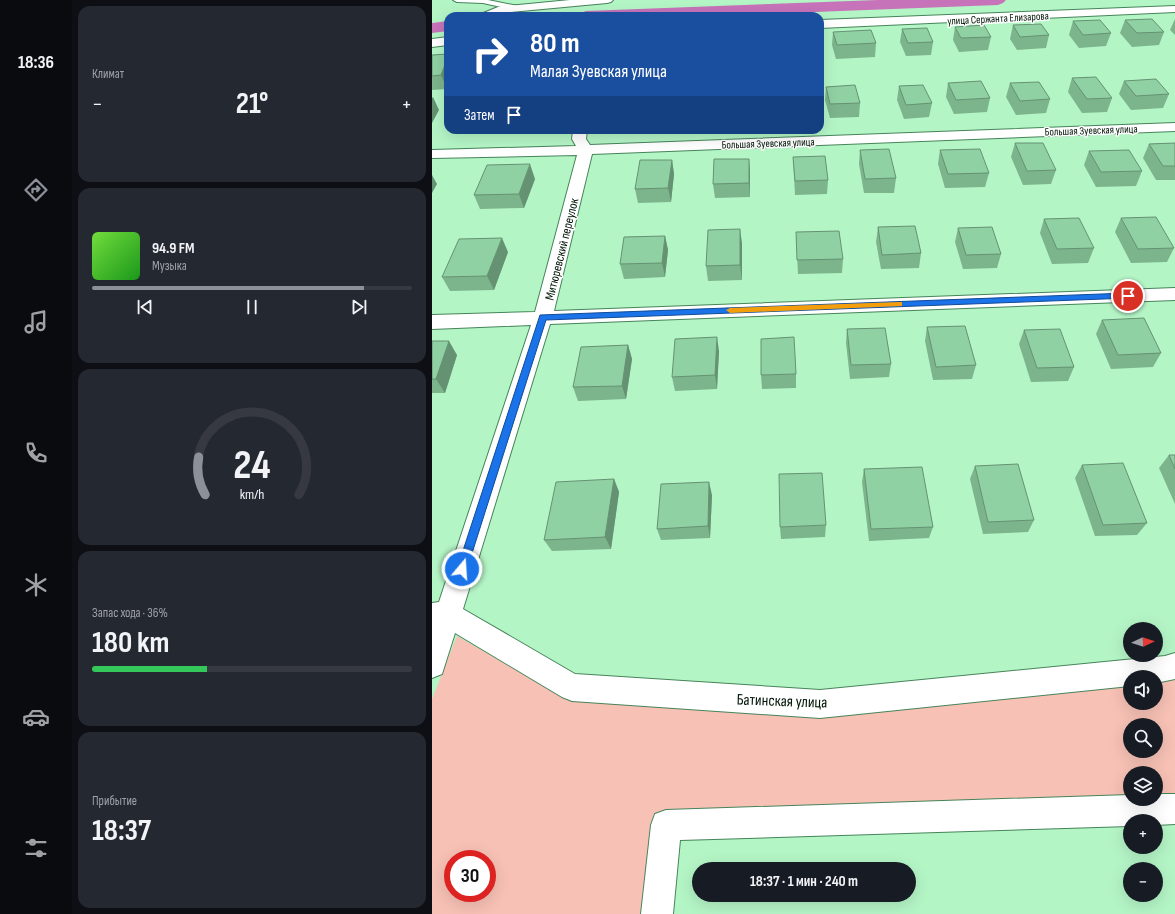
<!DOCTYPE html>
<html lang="ru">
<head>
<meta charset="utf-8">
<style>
	:root { --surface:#171b24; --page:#242831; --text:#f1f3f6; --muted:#9ea1a6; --line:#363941; --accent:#8c9099 }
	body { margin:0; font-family:"Sofia Sans Condensed",sans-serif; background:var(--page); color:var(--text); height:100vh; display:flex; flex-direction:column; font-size:15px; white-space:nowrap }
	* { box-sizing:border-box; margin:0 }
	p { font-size:13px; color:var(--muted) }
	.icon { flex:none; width:22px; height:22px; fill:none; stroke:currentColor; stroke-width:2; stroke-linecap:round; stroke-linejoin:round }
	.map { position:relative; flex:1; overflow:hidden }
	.sheet { display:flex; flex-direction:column; gap:6px; padding:6px; background:#0d0f14; width:360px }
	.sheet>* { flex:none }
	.top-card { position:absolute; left:12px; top:12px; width:380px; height:122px; border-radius:12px; box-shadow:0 4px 16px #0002; background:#1a4fa0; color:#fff; overflow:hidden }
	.needle { width:26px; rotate:86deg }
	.tools { position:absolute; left:691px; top:622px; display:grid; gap:8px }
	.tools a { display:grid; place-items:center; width:40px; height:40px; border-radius:50%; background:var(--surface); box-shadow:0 4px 16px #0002; font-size:20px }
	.speed { position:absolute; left:12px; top:850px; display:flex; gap:8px; font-size:20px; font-weight:700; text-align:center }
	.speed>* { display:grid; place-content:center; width:52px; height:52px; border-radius:50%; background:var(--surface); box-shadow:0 4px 16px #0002; line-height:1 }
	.speed .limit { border:6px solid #d22; background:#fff; color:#111 }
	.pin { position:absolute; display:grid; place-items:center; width:34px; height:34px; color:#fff; margin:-17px; border:2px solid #fff; border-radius:50%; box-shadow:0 1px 4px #0007 }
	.me { position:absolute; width:44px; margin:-22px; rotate:18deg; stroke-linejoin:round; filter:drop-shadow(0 0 3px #0008) }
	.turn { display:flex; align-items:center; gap:14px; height:84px; padding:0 20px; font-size:18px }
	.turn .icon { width:52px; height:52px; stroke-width:2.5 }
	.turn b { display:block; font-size:28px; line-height:34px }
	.then { display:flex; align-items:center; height:38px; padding:0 20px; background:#0003; gap:8px; font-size:15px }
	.big { font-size:30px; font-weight:700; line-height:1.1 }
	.sheet .tile { flex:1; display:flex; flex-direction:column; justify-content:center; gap:6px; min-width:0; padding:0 14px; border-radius:12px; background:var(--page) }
	.sheet .dial { align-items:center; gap:0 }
	.dial svg { height:104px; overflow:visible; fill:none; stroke:var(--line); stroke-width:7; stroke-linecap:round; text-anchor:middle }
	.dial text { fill:var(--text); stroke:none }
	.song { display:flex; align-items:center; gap:12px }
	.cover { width:48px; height:48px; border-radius:6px; background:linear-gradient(135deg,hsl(100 70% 55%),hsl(120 70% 35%)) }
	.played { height:4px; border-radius:2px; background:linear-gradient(90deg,var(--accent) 85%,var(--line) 85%) }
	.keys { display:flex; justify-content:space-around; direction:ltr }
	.heat { display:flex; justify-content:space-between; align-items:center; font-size:22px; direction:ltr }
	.charge { height:6px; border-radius:3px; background:linear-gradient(90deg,#34c759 36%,var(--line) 0) }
	.trip { position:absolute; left:260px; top:862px; width:224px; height:40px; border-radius:20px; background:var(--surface); box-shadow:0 4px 16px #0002; font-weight:700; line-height:40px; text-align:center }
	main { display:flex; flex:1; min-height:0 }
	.dock { display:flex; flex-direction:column; width:72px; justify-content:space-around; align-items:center; background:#090b0e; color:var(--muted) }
	.dock .icon { width:28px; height:28px }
	.dock .active { color:var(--accent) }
	.dock b { font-size:18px; color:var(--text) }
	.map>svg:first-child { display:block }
</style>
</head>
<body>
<main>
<nav class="dock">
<b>18:36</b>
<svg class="icon active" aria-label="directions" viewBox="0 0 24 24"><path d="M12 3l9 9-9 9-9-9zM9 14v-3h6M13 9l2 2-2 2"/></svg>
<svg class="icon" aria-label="music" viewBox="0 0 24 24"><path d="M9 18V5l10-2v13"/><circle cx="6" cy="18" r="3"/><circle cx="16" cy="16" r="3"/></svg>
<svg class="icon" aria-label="phone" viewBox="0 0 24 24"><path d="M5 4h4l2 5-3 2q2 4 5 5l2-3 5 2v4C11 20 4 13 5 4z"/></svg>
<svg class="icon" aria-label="climate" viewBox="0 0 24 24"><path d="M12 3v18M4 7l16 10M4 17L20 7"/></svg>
<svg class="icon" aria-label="car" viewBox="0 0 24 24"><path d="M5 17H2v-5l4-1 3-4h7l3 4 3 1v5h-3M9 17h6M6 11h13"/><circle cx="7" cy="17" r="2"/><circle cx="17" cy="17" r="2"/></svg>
<svg class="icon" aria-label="filters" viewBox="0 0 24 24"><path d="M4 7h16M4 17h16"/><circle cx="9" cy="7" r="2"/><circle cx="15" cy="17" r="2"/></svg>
</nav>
<section class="sheet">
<div class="tile"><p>Климат</p>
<div class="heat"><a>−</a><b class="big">21°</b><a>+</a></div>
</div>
<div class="tile">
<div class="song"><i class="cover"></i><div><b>94.9 FM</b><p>Музыка</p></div></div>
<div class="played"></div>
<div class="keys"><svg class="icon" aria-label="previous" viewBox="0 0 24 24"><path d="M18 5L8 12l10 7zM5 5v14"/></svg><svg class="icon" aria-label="pause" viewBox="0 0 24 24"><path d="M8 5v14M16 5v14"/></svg><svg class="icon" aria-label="next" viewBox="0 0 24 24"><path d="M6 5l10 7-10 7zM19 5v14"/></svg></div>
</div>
<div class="tile dial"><svg viewBox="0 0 100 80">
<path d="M14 69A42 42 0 1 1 86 69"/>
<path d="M14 69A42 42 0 0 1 9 40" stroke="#8c9099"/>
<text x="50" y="56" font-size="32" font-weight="700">24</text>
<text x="50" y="72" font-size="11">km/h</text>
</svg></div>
<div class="tile"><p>Запас хода · 36%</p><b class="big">180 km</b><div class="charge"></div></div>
<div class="tile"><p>Прибытие</p><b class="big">18:37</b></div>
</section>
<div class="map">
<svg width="743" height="914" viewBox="0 0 743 914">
	<rect width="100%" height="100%" fill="#b4f5c6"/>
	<!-- green -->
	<path fill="#f7c1b5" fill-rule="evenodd" d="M25,636l110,63 259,17 304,-33v20h26v-23l19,-4v120l-19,1v-24h-26v24l-468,15 -12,102h-218v-215zM698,725h26v26h-26zM21,859h34v34h-34z"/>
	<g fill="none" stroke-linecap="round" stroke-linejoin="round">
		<!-- canal -->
		<g fill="#c773ba" fill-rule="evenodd">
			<path d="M446,0h128l-3,3 -5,2 -290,11h-130l2,-3 6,-2z"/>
			<path d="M16,21v10l-16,2v-10z"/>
		</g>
		<defs>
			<path id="service" d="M21,0h35l30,6 1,2 -4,2 -32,-7 -26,-1z"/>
			<g id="minor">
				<path d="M138,0h43l-2,2 -4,1 -107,10 -6,3h-15l2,-2 17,-7z"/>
				<path d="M743,6v6l-355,16v-8z"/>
				<path d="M16,37v8l-16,2v-8z"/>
				<path d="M743,123v8l-583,23 -38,157 621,-23v12l-625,24 -87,285 112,65 245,16 345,-34 10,-3v26l-19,4v-6h-26v9l-310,32 -248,-17 -10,-4 -107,-64 -13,41 -10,4v-75l7,-1 92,-277 -99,4v-14l103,-3 42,-157 -145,3v-8l144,-4 -4,-7 1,-9h14l-1,9 4,6z"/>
				<path d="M724,794h19v30l-19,1v-4h-26v5l-450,14 -7,74h-32l10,-89 4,-11 11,-4 464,-15v4h26z"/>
			</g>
		</defs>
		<!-- service casing -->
		<use href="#service" stroke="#46845a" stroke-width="2"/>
		<!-- minor casing -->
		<use href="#minor" stroke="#46845a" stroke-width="2"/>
		<!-- service -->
		<use href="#service" fill="#fff" fill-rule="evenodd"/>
		<!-- minor -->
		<use href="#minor" fill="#fff" fill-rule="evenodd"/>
	</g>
	<!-- wall -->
	<g fill="#7cb48c">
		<path d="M743,19v16l-5,-5z"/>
		<path d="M693,20l39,12 -5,13 -27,2 -12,-14z"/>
		<path d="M641,21l38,12 -5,13 -27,2 -10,-13z"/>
		<path d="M581,25l36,10 -3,13 -29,2 -7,-11z"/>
		<path d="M523,27l36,10 -3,13 -29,2 -6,-12z"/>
		<path d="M470,29l31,13 -2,13 -25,1 -6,-14z"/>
		<path d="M401,32l43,11 -1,14 -39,2 -4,-14z"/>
		<path d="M16,54l-1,35 -15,1v-35z"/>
		<path d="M640,78l40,20 -5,14 -25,1 -14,-21z"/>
		<path d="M692,81l45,13 -6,14 -32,2 -12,-16z"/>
		<path d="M516,83l42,15 -3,14 -33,2 -8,-17z"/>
		<path d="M578,83l40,16 -4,14 -30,2 -10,-18z"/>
		<path d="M467,86l33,17 -3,14 -25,2 -7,-19z"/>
		<path d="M394,87l34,16 -1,14 -29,1 -5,-18z"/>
		<path d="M583,143l41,27 -5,14 -28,1 -12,-28z"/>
		<path d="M743,143v37h-19l-13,-22 6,-14z"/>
		<path d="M428,150l36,28 -2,15h-30l-5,-29z"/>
		<path d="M508,150l49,23 -4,14 -40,1 -7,-24z"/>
		<path d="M657,151l53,20 -6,15 -40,1 -12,-22z"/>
		<path d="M361,157l35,23 -1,14 -32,1z"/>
		<path d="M317,159l1,14v24l-35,1 -2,-14z"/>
		<path d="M240,160l2,14 -3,28 -33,1 -3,-14z"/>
		<path d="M103,179l-11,29 -44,1 -6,-14z"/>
		<path d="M689,218l53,30 -7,14 -36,1 -16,-31z"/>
		<path d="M612,219l50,29 -6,15 -36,1 -12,-31z"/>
		<path d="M446,227l43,26 -2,15 -38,1 -5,-27z"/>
		<path d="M526,228l43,26 -4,14 -34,1 -8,-27z"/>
		<path d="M364,232l47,27 -1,14 -44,1z"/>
		<path d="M233,236l3,14 -3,27 -41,2 -4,-15z"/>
		<path d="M310,243v37l-34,1 -2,-15z"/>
		<path d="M76,252l-14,38 -44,1 -8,-14z"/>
		<path d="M670,320l59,33 -8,14 -42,2 -15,-35z"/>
		<path d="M495,327l49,38 -4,14 -39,1 -8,-39z"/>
		<path d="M415,329l44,35 -2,13 -39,2 -4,-36z"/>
		<path d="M592,330l50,37 -6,14 -37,1 -12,-38z"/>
		<path d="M0,341l25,14 -12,38h-13z"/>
		<path d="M196,345l4,14 -6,40 -48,2 -5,-14z"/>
		<path d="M287,351l-2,38 -42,2 -3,-14z"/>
		<path d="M364,374v14l-34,1 -1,-14z"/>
		<path d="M737,455h6v49l-16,-36z"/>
		<path d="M650,465l65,58 -10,12 -42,1 -20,-58z"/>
		<path d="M543,466l59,54 -6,12 -45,2 -13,-55z"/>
		<path d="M432,469l69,58 -4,11 -60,3 -7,-59z"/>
		<path d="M182,479l5,13 -8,57 -59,2 -8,-11z"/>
		<path d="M280,495l-2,43 -49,2 -4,-11z"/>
		<path d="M394,525l-1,12 -44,2 -1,-12z"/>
	</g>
	<!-- shaded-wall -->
	<g fill="#659272">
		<path d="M16,57v28l-1,4 -6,-14z"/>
		<path d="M1,97l6,13 -7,13v-25z"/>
		<path d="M317,159l1,14v24l-1,-14z"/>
		<path d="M240,160l2,14 -3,28 -3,-14z"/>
		<path d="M98,164l5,15 -11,29 -5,-14z"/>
		<path d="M0,175l5,9 -5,9z"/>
		<path d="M308,229l2,14v37l-2,-15z"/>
		<path d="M233,236l3,14 -3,27 -3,-14z"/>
		<path d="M70,238l6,14 -14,38 -7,-14z"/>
		<path d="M285,337l2,14 -2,38 -2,-14z"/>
		<path d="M17,341l8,14 -12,38 -9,-14z"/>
		<path d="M196,345l4,14 -6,40 -4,-13z"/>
		<path d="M182,479l5,13 -8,57 -6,-12z"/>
		<path d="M277,482l3,13 -2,43 -2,-12z"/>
	</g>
	<!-- building -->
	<g fill="#90d1a3" stroke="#659272">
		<path d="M720,19l12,13 -27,1 -12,-13z"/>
		<path d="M668,20l11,13 -28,2 -10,-14z"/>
		<path d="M609,24l8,11 -29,2 -7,-12z"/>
		<path d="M552,25l7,12 -30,1 -6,-11z"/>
		<path d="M495,28l6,14 -25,1 -6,-14z"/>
		<path d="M439,30l5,13 -39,2 -4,-13z"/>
		<path d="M16,54v3l-7,18 -9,1v-21z"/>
		<path d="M664,77l16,21 -25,1 -15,-21z"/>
		<path d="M724,79l13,15 -33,2 -12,-15z"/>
		<path d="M549,81l9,17 -34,2 -8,-17z"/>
		<path d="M607,82l11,17 -30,2 -10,-18z"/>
		<path d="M423,85l5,18 -30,1 -4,-17z"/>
		<path d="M491,85l9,18 -26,2 -7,-19z"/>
		<path d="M583,143h28l13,27 -29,1z"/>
		<path d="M743,143v23h-12l-14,-22z"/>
		<path d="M457,149l7,29 -31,1 -5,-29z"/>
		<path d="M548,149l9,24 -41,1 -8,-24z"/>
		<path d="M697,150l13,21 -41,1 -12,-21z"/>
		<path d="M393,156l3,24 -33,1 -2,-24z"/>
		<path d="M282,159h35v24l-36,1z"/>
		<path d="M208,160h32l-4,28 -33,1z"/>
		<path d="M98,164l-11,30 -45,1 13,-30z"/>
		<path d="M724,217l18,31 -36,1 -17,-31z"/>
		<path d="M647,218l15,30 -37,1 -13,-30z"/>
		<path d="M483,226l6,27 -39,2 -4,-28z"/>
		<path d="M560,227l9,27 -35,1 -8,-27z"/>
		<path d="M308,229v36l-34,1 2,-36z"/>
		<path d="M407,231l4,28 -46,1 -1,-28z"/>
		<path d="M233,236l-3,27 -42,1 4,-27z"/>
		<path d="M70,238l-15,38 -45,1 17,-38z"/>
		<path d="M712,318l17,35 -43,2 -16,-35z"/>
		<path d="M533,326l11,39 -40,2 -9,-40z"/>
		<path d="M453,328l6,36 -40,1 -4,-36z"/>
		<path d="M628,329l14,38 -37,1 -13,-38z"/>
		<path d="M285,337l-2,38 -43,2 3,-38z"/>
		<path d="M362,337l2,37 -35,1v-36z"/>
		<path d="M0,341h17l-13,38h-4z"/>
		<path d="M196,345l-6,41 -49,1 8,-40z"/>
		<path d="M737,455h6v14z"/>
		<path d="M691,463l24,60 -44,2 -21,-60z"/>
		<path d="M586,464l16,56 -46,2 -13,-56z"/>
		<path d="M490,467l11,60 -62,2 -7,-60z"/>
		<path d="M390,473l4,52 -46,2 -1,-53z"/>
		<path d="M182,479l-9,58 -61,3 12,-58z"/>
		<path d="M277,482l-1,44 -51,3 4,-45z"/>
	</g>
	<!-- route -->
	<path fill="#1a73e8" stroke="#114b97" d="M696,293l2,1v4l-584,22 -79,249 -2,4 -3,1 -4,-1 -1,-4 83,-254z"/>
	<!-- slow -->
	<path fill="#f59e0b" d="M468,302h2v4l-172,7 -4,-3 4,-2z"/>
	<g text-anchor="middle" stroke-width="3" stroke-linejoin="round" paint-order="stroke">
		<!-- far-street labels -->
		<g font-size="11" fill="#001506" stroke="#fff">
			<text transform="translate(566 18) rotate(-3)" y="4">улица Сержанта Елизарова</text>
			<text transform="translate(659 130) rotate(-2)" y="4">Большая Зуевская улица</text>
			<text transform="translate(336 143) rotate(-2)" y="4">Большая Зуевская улица</text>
		</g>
		<!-- street labels -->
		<g font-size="13" fill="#001506" stroke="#fff">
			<text transform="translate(129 249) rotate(-76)" y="5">Митюревский переулок</text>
		</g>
		<!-- near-street labels -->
		<g font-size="16" fill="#001506" stroke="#fff">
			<text transform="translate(350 700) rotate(2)" y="6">Батинская улица</text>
		</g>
	</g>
</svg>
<div class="tools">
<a><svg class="needle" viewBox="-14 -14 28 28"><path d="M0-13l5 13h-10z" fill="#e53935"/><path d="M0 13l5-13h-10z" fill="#9ea1a6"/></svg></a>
<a><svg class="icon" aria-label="sound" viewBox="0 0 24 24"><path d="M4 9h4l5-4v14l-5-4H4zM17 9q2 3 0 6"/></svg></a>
<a><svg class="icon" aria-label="search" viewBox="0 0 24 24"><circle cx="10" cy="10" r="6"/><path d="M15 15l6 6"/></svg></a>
<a><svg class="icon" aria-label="layers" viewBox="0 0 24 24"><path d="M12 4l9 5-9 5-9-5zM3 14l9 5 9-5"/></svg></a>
<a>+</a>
<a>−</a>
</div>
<div class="speed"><div class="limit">30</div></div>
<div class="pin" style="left:696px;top:296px;background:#d93025"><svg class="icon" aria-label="arrive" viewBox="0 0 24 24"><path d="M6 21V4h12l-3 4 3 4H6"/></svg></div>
<svg class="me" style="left:30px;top:569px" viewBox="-20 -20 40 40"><circle r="17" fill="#1a73e8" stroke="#fff" stroke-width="3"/><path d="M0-11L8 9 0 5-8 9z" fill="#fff"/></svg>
<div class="trip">18:37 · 1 мин · 240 m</div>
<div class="top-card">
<div class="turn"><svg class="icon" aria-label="right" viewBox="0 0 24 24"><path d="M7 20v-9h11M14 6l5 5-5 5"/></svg><div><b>80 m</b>Малая Зуевская улица</div></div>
<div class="then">Затем<svg class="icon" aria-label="arrive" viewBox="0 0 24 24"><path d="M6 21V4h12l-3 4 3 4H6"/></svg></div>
</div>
</div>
</main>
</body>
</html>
